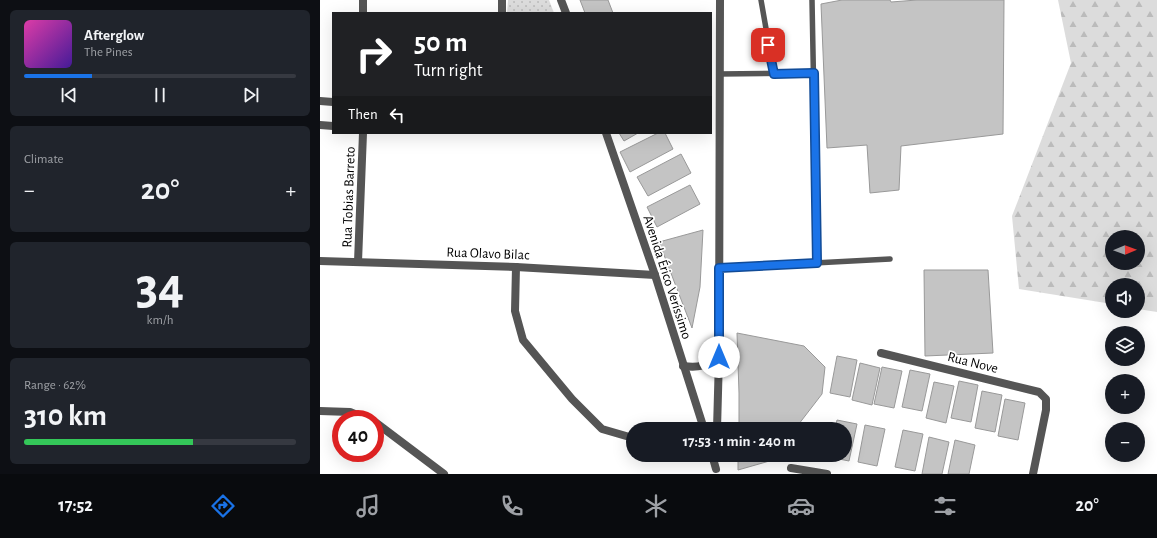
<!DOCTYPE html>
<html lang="en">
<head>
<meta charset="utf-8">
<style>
	:root { --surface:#171b24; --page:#20242c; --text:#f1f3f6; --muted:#9ea1a6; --line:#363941; --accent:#1a73e8 }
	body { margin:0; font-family:"Alegreya Sans",sans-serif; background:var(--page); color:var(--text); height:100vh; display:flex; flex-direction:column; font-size:15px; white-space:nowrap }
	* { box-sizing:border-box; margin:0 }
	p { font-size:13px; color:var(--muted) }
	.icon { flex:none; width:22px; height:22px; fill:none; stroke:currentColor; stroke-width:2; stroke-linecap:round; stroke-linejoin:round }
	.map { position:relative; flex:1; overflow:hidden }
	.details { display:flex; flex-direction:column; gap:10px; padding:10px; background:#0d0f14; width:320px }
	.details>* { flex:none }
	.top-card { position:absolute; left:12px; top:12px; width:380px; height:122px; border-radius:0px; box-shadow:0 4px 16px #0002; background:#202124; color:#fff; overflow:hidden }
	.needle { width:26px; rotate:89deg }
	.buttons { position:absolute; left:785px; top:230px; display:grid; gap:8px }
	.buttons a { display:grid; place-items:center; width:40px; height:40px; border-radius:50%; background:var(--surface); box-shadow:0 4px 16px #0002; font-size:20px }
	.speed { position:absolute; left:12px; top:410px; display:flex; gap:8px; font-size:20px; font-weight:700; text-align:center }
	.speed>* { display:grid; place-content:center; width:52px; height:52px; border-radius:50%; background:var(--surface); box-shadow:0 4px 16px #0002; line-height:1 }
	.speed .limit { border:6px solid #d22; background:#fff; color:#111 }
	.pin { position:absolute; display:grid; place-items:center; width:34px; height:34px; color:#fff; margin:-17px; border-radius:8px; box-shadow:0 2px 6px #0006 }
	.me { position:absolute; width:44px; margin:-22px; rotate:0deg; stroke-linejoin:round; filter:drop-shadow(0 0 3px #0008) }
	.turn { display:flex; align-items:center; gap:14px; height:84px; padding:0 16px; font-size:18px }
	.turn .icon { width:52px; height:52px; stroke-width:2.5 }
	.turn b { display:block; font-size:28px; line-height:34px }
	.then { display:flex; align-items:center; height:38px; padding:0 16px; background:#0003; gap:8px; font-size:15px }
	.big { font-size:30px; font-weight:600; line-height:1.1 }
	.details .card { flex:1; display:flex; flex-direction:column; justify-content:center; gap:6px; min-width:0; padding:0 14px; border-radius:6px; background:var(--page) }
	.details .dial { align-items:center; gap:0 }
	.dial b { font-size:52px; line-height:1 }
	.song { display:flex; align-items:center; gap:12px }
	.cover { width:48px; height:48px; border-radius:6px; background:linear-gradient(135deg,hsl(320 70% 55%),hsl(260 70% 35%)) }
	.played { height:4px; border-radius:2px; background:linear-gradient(90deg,var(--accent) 25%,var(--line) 25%) }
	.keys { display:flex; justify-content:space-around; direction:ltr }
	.heat { display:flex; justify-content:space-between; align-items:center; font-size:22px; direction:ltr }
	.charge { height:6px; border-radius:3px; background:linear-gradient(90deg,#34c759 62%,var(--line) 0) }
	.trip { position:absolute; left:306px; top:422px; width:226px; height:40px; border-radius:20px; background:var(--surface); box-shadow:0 4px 16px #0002; font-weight:600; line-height:40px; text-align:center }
	.dock { display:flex; height:64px; justify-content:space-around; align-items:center; background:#090b0e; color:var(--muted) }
	.dock .icon { width:28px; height:28px }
	.dock .current { color:var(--accent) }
	.dock b { font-size:18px; color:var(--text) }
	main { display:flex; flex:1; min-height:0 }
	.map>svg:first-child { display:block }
</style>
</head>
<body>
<main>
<section class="details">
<div class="card">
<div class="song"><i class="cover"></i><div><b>Afterglow</b><p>The Pines</p></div></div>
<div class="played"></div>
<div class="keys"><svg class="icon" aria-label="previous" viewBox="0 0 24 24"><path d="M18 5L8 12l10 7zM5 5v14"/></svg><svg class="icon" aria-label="pause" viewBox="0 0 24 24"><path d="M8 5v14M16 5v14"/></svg><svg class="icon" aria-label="next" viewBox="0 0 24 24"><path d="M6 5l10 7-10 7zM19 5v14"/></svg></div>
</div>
<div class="card"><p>Climate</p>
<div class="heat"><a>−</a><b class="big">20°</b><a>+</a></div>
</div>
<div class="card dial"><b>34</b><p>km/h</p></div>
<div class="card"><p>Range · 62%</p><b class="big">310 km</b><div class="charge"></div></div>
</section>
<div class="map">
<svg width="837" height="474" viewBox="0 0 837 474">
	<defs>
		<pattern id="grass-dots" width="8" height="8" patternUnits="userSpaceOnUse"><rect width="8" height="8" fill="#dcdcdc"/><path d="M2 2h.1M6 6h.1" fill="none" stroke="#bbb" stroke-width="1.8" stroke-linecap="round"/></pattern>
		<pattern id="forest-firs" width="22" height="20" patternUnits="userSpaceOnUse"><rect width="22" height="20" fill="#dcdcdc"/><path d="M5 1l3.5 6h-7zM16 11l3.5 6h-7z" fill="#bbb"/></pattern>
	</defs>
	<rect width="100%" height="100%" fill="#fff"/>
	<!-- grass -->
	<path fill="url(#grass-dots)" d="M188,0h41l5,13h-47z"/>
	<!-- forest -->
	<path fill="url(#forest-firs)" fill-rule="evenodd" d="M738,0h99v312l-19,-3v-24h-26v19l-93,-15 -7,-73 59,-153zM792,237h26v26h-26z"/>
	<!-- building -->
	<g fill="#c4c4c4" stroke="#999">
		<path d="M260,0h28l5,13h-28z"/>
		<path d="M522,0h48l1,2 26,-2h87l-1,134 -102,12 -2,44 -29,3 -3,-48 -40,3 -6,-144z"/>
		<path d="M299,133h19l-14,8z"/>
		<path d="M338,133h7l8,16 -43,23 -10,-20z"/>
		<path d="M361,154l10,19 -43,23 -11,-19z"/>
		<path d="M370,185l10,19 -43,23 -10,-20z"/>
		<path d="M383,230l-3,57 -8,41 -33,-86z"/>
		<path d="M604,270h64l5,83 -68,3z"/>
		<path d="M417,333l67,13 21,21 -3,27 -27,35h-56v-36z"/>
		<path d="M517,356l20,4 -7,37 -20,-4z"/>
		<path d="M540,363l20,5 -8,37 -20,-5z"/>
		<path d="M562,367l20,4 -8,37 -20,-4z"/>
		<path d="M590,370l20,4 -8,37 -20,-4z"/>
		<path d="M639,381l19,4 -7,37 -20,-4z"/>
		<path d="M614,382l20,4 -8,37 -20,-5z"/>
		<path d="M662,391l20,4 -7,37 -20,-4z"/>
		<path d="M685,399l20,4 -7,37 -20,-4z"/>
		<path d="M517,420l20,4 -8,37 -20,-4 1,-2h15v-26h-10z"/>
		<path d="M545,425l20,4 -8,37 -19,-4z"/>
		<path d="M583,430l20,4 -8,37 -20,-4z"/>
		<path d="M609,437l20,5 -7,32h-20z"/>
		<path d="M635,440l20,5 -6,29h-21z"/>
		<path d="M418,455h38l-3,5 -35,10z"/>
	</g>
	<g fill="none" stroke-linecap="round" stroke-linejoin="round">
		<!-- service -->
		<g stroke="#555" stroke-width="5.5">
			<path d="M441,0l13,74"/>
			<path d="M492,0l5,263"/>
			<path d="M399,74l95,-1"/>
			<path d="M399,268l171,-9"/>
		</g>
		<!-- minor -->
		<g stroke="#555" stroke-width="8">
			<path d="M43,13v-13"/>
			<path d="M182,13v-13"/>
			<path d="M0,261l196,6 139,8"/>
			<path d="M38,262l5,-129"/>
			<path d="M196,267l-1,44 8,29 49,59 30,30 31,9"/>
			<path d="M561,353l158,39 7,7v11l-13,64"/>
			<path d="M0,411l30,1 17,7"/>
			<path d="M55,422l69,52"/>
			<path d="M471,468l36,6"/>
		</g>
		<!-- tertiary -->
		<g stroke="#555" stroke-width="8">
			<path d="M241,0l5,13"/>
			<path d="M0,101l13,1"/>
			<path d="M0,125l13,1"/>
			<path d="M286,133l49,142 49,154"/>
			<path d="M363,366c16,2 23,0 36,-9"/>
			<path d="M397,429l2,-72 1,-357"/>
			<path d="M392,455l4,14"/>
		</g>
	</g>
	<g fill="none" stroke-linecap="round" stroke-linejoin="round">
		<defs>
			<path id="route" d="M399,357v-89l98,-5 -3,-190 -40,1 -6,-29"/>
		</defs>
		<!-- route casing -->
		<use href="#route" stroke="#114b97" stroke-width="10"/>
		<!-- route -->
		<use href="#route" stroke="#1a73e8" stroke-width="7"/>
	</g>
	<g text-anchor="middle" stroke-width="3.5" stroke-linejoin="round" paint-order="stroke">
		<!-- street labels -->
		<g font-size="14" fill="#000" stroke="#fff">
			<text transform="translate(28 197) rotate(-88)" y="5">Rua Tobias Barreto</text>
			<text transform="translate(168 253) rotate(2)" y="5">Rua Olavo Bilac</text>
			<text transform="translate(348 277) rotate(72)" y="5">Avenida Érico Veríssimo</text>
			<text transform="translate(653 362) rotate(14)" y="5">Rua Nove</text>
		</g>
	</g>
</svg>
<div class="buttons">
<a><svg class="needle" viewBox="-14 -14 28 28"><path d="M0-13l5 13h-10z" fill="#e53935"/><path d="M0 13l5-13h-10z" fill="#9ea1a6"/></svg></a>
<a><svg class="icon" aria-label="sound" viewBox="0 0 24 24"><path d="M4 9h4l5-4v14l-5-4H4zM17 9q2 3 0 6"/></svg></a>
<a><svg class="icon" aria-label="layers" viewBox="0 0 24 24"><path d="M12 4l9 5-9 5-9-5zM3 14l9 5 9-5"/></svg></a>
<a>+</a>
<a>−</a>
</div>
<div class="speed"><div class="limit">40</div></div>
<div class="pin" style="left:448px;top:45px;background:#d93025"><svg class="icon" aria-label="arrive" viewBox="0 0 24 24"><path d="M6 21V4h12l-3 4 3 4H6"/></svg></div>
<svg class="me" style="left:399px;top:357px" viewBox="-20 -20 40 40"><circle r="19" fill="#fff"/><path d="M0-13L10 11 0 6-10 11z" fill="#1a73e8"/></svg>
<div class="trip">17:53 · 1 min · 240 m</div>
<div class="top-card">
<div class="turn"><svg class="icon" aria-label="right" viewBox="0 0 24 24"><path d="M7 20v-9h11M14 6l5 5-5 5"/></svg><div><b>50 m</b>Turn right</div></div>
<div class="then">Then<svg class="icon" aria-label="left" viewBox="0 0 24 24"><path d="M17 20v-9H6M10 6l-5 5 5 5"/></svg></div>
</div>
</div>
</main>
<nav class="dock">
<b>17:52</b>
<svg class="icon current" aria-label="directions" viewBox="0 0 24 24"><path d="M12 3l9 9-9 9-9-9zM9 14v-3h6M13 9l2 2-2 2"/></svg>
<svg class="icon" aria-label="music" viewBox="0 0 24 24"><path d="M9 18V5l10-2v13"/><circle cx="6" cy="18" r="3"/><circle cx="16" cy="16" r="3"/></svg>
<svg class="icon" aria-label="phone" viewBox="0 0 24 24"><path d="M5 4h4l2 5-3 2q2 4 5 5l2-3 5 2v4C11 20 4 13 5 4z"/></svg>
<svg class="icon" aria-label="climate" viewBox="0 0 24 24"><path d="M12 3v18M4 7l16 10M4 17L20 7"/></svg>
<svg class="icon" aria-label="car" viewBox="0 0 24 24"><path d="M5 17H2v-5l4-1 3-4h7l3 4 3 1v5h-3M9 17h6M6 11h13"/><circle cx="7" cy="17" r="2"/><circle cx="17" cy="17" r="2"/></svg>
<svg class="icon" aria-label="filters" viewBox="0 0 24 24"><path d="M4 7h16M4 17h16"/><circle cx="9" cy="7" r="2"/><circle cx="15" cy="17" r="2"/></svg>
<b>20°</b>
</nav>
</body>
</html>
